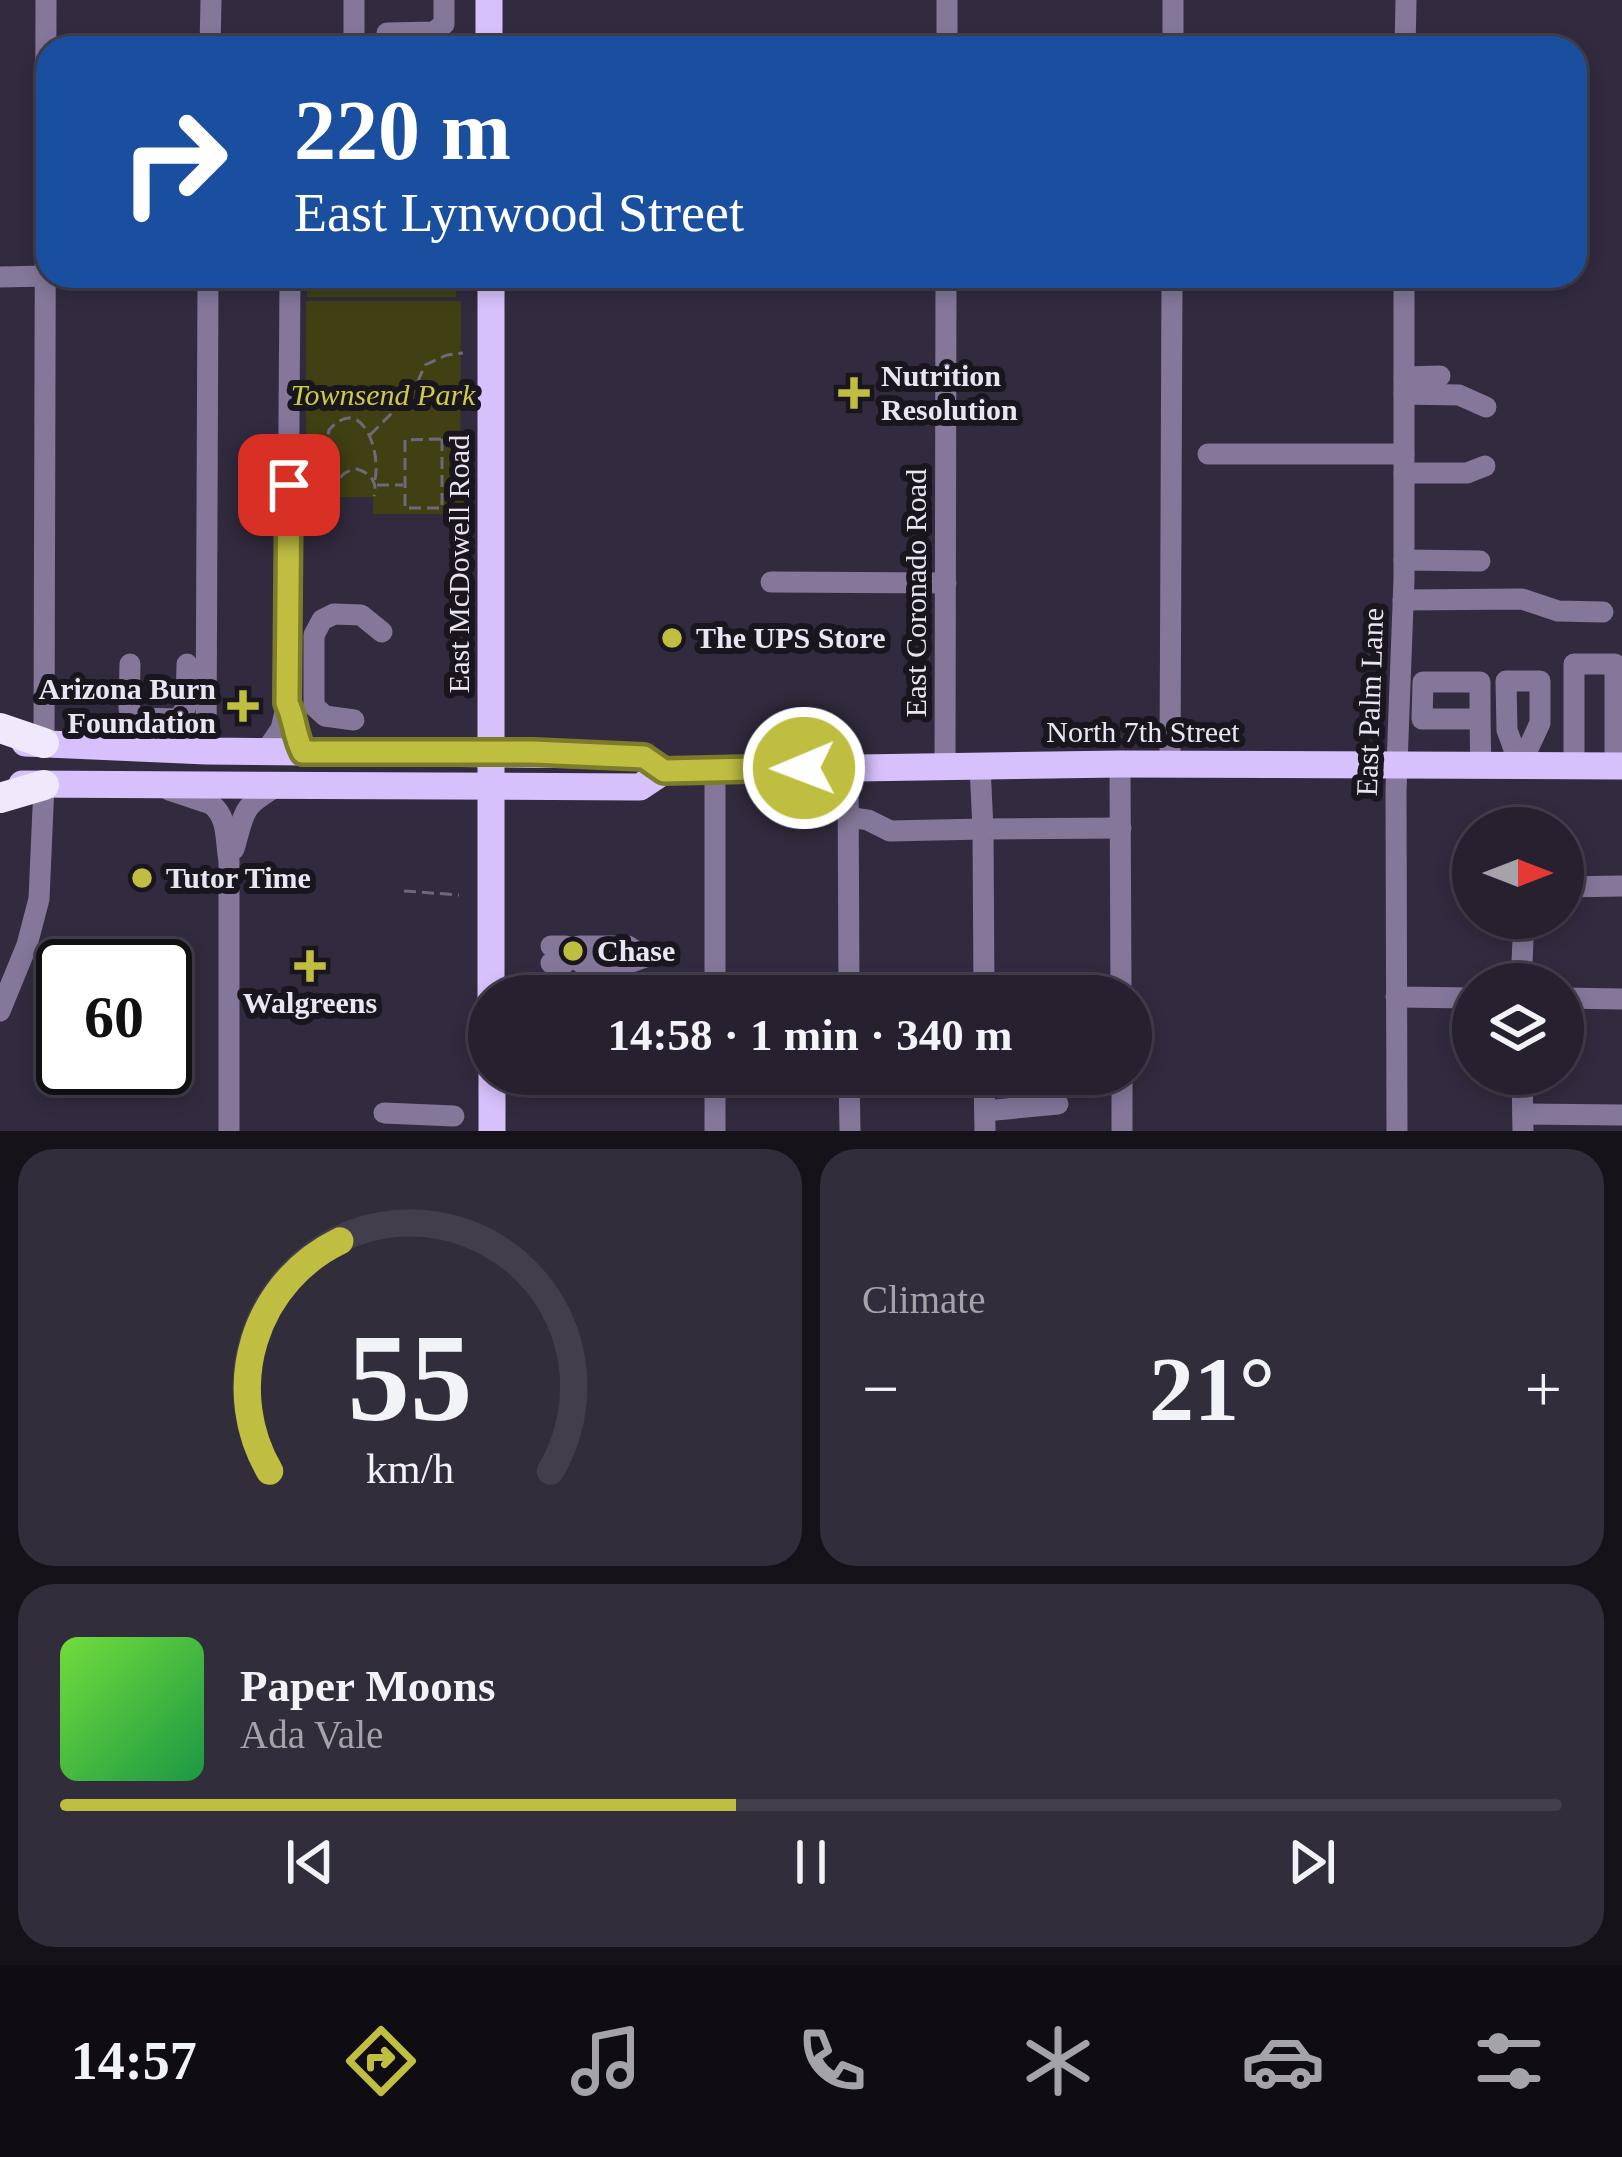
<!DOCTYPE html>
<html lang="en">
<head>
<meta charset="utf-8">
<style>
	:root { --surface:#26202f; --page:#322d3b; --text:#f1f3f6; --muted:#a4a3aa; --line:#423e4b; --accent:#bfbe41 }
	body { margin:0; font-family:"Times New Roman",serif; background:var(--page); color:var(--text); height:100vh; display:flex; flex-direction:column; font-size:45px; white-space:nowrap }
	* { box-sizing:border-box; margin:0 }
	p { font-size:39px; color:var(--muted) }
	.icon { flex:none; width:66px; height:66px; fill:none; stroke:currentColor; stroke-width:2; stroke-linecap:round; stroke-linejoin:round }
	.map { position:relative; height:1131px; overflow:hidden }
	.sheet { display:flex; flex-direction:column; gap:18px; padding:18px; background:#15121a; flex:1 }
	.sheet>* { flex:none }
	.hud { position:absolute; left:36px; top:36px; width:1551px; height:252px; border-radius:36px; box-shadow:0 6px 18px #0003,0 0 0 3px var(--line); background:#1a4fa0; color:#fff; overflow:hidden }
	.needle { width:78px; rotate:90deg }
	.controls { position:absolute; left:1452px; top:807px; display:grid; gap:24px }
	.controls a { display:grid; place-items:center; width:132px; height:132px; border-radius:50%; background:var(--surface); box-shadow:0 6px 18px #0003,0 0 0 3px var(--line); font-size:60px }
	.speed { position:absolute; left:36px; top:939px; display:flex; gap:24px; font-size:60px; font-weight:700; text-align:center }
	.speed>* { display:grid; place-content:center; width:156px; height:156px; border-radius:50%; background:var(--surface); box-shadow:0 6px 18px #0003,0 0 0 3px var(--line); line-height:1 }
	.speed .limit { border:6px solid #111; border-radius:18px; background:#fff; color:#111 }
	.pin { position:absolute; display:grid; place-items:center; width:102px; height:102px; color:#fff; margin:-51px; border-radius:24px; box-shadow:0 6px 18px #0006 }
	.me { position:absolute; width:132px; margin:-66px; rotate:269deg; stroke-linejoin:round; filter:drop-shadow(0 0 9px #0008) }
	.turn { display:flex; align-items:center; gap:42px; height:252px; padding:0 60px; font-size:54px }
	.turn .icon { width:156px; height:156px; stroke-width:2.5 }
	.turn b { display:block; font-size:84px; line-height:102px }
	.big { font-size:90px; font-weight:700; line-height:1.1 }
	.sheet .card { flex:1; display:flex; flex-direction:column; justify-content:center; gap:18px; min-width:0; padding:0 42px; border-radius:36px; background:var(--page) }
	.sheet .dial { align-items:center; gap:0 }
	.dial svg { height:312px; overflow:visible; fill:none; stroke:var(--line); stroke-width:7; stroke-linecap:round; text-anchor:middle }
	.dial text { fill:var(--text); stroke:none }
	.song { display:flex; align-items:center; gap:36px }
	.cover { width:144px; height:144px; border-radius:18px; background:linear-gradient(135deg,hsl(100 70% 55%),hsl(140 70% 35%)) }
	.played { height:12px; border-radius:6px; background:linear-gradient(90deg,var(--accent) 45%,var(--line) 45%) }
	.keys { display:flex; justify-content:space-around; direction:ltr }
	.heat { display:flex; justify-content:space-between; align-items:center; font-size:66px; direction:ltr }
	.sheet .tiles { flex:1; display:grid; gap:18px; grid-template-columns:1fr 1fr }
	.card:last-child { grid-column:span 2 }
	.trip { position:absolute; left:468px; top:975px; width:684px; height:120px; border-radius:60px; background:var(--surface); box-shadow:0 6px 18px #0003,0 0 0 3px var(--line); font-weight:700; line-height:120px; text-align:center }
	.tab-bar { display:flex; height:192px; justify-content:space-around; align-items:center; background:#0f0d13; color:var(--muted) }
	.tab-bar .icon { width:84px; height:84px }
	.tab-bar .active { color:var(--accent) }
	.tab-bar b { font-size:54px; color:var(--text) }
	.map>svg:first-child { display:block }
</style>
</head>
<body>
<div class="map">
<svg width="1622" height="1131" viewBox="0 0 1622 1131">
	<rect width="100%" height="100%" fill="#322b3f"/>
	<!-- green -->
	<g fill="#414013">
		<path d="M307,287l149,1v9h-149z"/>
		<path d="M306,301h155l-1,188 5,10v15h-92v-17h-67z"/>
	</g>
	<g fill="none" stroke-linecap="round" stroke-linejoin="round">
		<!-- path -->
		<g stroke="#6e687a" stroke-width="3" stroke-dasharray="12 6" stroke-linecap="butt">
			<path d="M370,435l43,-43 12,-27 22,-10 16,-2"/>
			<path d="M442,439v69h-37v-68z"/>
			<path d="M305,444h20"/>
			<path d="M377,485h26"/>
			<path d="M336,486c-13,-15 -10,-37 -7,-56 34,-39 54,27 45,53"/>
			<path d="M338,495c-3,-15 4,-24 19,-26 13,4 21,13 17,27"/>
			<path d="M404,891l55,4"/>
		</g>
		<!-- minor -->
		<g stroke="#84779a" stroke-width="21">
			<path d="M947,0v48"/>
			<path d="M387,33l47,-1 10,-8v-24"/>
			<path d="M210,48l1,-48"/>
			<path d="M354,48v-48"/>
			<path d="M1173,48v-48"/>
			<path d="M1405,48l1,-48"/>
			<path d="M55,276h275"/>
			<path d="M0,277l48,-1"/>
			<path d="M1404,377l36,-1"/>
			<path d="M1404,394l55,1 27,12"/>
			<path d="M1208,454h196"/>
			<path d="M1404,473h63l18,-7"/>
			<path d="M1404,560l76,1"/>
			<path d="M771,582l175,1"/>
			<path d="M1403,600l119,-1 36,12 45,1"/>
			<path d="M130,664l-1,45 7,9 44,1 6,-13 1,-42"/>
			<path d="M1506,681h34v42l-20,43 -13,-36z"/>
			<path d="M1480,719h-58l1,-37h57c0,28 0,56 1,84"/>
			<path d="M354,720l-29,-4 -11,-10v-71l8,-15 12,-6 27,1 21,17"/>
			<path d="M44,743l2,-743"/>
			<path d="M206,751l2,-475"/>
			<path d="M266,751l15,-22 6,-26 3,-426"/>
			<path d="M1120,764l1,232"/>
			<path d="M1170,765l2,-489"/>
			<path d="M945,766l1,-490"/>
			<path d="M1574,766v-102h41v102"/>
			<path d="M848,768l1,228"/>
			<path d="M715,770v226"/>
			<path d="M169,790l42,14c18,14 14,36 18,57v270"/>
			<path d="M849,817l19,3 22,11 93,-2 -3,-63"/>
			<path d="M234,849c12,-40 6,-41 45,-64"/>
			<path d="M1563,887l59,-1"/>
			<path d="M551,946h15"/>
			<path d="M579,946h49l17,11"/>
			<path d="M580,962h51l14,-5"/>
			<path d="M551,963l15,-1"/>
			<path d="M1521,984l3,-66"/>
			<path d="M984,996l-1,-167 138,-1"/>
			<path d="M1396,997l77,1"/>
			<path d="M1563,998l59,1"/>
			<path d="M0,1011l27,-66 12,-46 5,-114"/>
			<path d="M715,1074v57"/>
			<path d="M849,1074l1,57"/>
			<path d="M984,1074l1,57"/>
			<path d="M1122,1074v57"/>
			<path d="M1522,1074l1,57"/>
			<path d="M985,1111l73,-7"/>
			<path d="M384,1113l70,3"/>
			<path d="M1523,1114l99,1"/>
			<path d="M1397,1131l-1,-340 8,-212v-303"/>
		</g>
		<!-- major -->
		<g stroke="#d7c1fc" stroke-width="27">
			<path d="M489,48v-48"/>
			<path d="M491,276v720"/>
			<path d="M25,743l181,8 396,4 42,2 20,14"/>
			<path d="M22,784l618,3 24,-16 456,-7 502,2"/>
			<path d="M492,1074v57"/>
		</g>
		<!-- highway -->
		<g stroke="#efe9fb" stroke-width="30">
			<path d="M0,728l44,15"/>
			<path d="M0,798l44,-13"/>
		</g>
	</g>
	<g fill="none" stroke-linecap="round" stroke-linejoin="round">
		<defs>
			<path id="route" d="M289,485l-2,218c8,16 7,32 16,49h230l111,5 20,14 140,-3"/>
		</defs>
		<!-- route casing -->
		<use href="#route" stroke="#7c7c2a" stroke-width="30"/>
		<!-- route -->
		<use href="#route" stroke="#bfbe41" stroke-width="21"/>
	</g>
	<!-- markers -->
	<g fill="#bfbe41" stroke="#19161e" stroke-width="4.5">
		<path d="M848 375h12v12h12v12h-12v12h-12v-12h-12v-12h12z"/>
		<circle cx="672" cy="638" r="12"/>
		<path d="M237 688h12v12h12v12h-12v12h-12v-12h-12v-12h12z"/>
		<circle cx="142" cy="878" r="12"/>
		<circle cx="573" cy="951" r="12"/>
		<path d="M304 948h12v12h12v12h-12v12h-12v-12h-12v-12h12z"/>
	</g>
	<g text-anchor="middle" stroke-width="12" stroke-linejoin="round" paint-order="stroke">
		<!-- poi labels -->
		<g font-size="30" font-weight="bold" fill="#e9e5f2" stroke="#19161e" text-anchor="start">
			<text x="881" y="386">Nutrition<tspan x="881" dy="34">Resolution</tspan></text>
			<text x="696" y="648">The UPS Store</text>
			<text x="216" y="699" text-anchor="end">Arizona Burn<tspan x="216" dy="34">Foundation</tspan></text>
			<text x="166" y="888">Tutor Time</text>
			<text x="597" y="961">Chase</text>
			<text x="310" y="1013" text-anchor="middle">Walgreens</text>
		</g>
		<!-- park labels -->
		<g font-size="30" font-style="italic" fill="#cecc46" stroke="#19161e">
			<text x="383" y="405">Townsend Park</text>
		</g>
		<!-- street labels -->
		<g font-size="30" fill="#e9e5f2" stroke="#19161e">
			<text transform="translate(459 564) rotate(-90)" y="10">East McDowell Road</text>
			<text transform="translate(916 593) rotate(-90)" y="10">East Coronado Road</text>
			<text transform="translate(1370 702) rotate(-88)" y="10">East Palm Lane</text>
			<text x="1143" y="742">North 7th Street</text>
		</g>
	</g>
</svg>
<div class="controls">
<a><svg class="needle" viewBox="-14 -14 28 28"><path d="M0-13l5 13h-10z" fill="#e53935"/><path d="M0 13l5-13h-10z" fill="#a4a3aa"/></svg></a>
<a><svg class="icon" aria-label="layers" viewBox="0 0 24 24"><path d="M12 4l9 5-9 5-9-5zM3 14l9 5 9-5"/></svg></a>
</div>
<div class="speed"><div class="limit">60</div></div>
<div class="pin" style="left:289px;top:485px;background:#d93025"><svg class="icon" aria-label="arrive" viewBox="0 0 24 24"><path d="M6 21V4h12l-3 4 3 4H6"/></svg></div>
<svg class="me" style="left:804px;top:768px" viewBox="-20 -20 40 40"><circle r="17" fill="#bfbe41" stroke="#fff" stroke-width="3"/><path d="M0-11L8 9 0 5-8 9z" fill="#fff"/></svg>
<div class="trip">14:58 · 1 min · 340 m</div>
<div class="hud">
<div class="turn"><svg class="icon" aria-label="right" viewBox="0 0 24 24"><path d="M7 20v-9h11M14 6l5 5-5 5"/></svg><div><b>220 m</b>East Lynwood Street</div></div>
</div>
</div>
<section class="sheet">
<div class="tiles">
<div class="card dial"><svg viewBox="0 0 100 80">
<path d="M14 69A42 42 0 1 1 86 69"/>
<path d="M14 69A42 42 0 0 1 32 10" stroke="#bfbe41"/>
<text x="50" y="56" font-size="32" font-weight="700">55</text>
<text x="50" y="72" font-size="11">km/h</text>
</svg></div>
<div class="card"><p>Climate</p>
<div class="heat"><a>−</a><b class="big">21°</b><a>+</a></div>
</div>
<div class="card">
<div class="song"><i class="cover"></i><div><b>Paper Moons</b><p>Ada Vale</p></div></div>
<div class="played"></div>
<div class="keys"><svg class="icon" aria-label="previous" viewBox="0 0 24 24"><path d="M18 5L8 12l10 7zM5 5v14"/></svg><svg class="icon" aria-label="pause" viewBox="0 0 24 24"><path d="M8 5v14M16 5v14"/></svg><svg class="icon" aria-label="next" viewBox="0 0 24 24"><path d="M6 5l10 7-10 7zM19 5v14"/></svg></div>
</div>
</div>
</section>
<nav class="tab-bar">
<b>14:57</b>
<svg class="icon active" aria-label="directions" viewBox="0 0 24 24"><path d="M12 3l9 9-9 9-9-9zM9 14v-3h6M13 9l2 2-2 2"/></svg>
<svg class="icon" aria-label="music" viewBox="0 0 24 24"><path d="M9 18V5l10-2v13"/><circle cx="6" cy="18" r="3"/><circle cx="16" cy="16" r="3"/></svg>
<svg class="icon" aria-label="phone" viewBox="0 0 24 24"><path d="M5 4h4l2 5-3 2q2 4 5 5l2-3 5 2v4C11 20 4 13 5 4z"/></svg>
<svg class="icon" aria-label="climate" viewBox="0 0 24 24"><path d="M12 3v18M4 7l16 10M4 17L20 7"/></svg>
<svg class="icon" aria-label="car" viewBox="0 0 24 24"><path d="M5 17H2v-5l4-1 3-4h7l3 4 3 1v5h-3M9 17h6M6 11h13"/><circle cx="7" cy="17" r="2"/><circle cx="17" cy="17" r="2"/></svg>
<svg class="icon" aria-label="filters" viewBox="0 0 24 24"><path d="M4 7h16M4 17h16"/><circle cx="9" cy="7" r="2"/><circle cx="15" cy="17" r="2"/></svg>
</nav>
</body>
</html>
